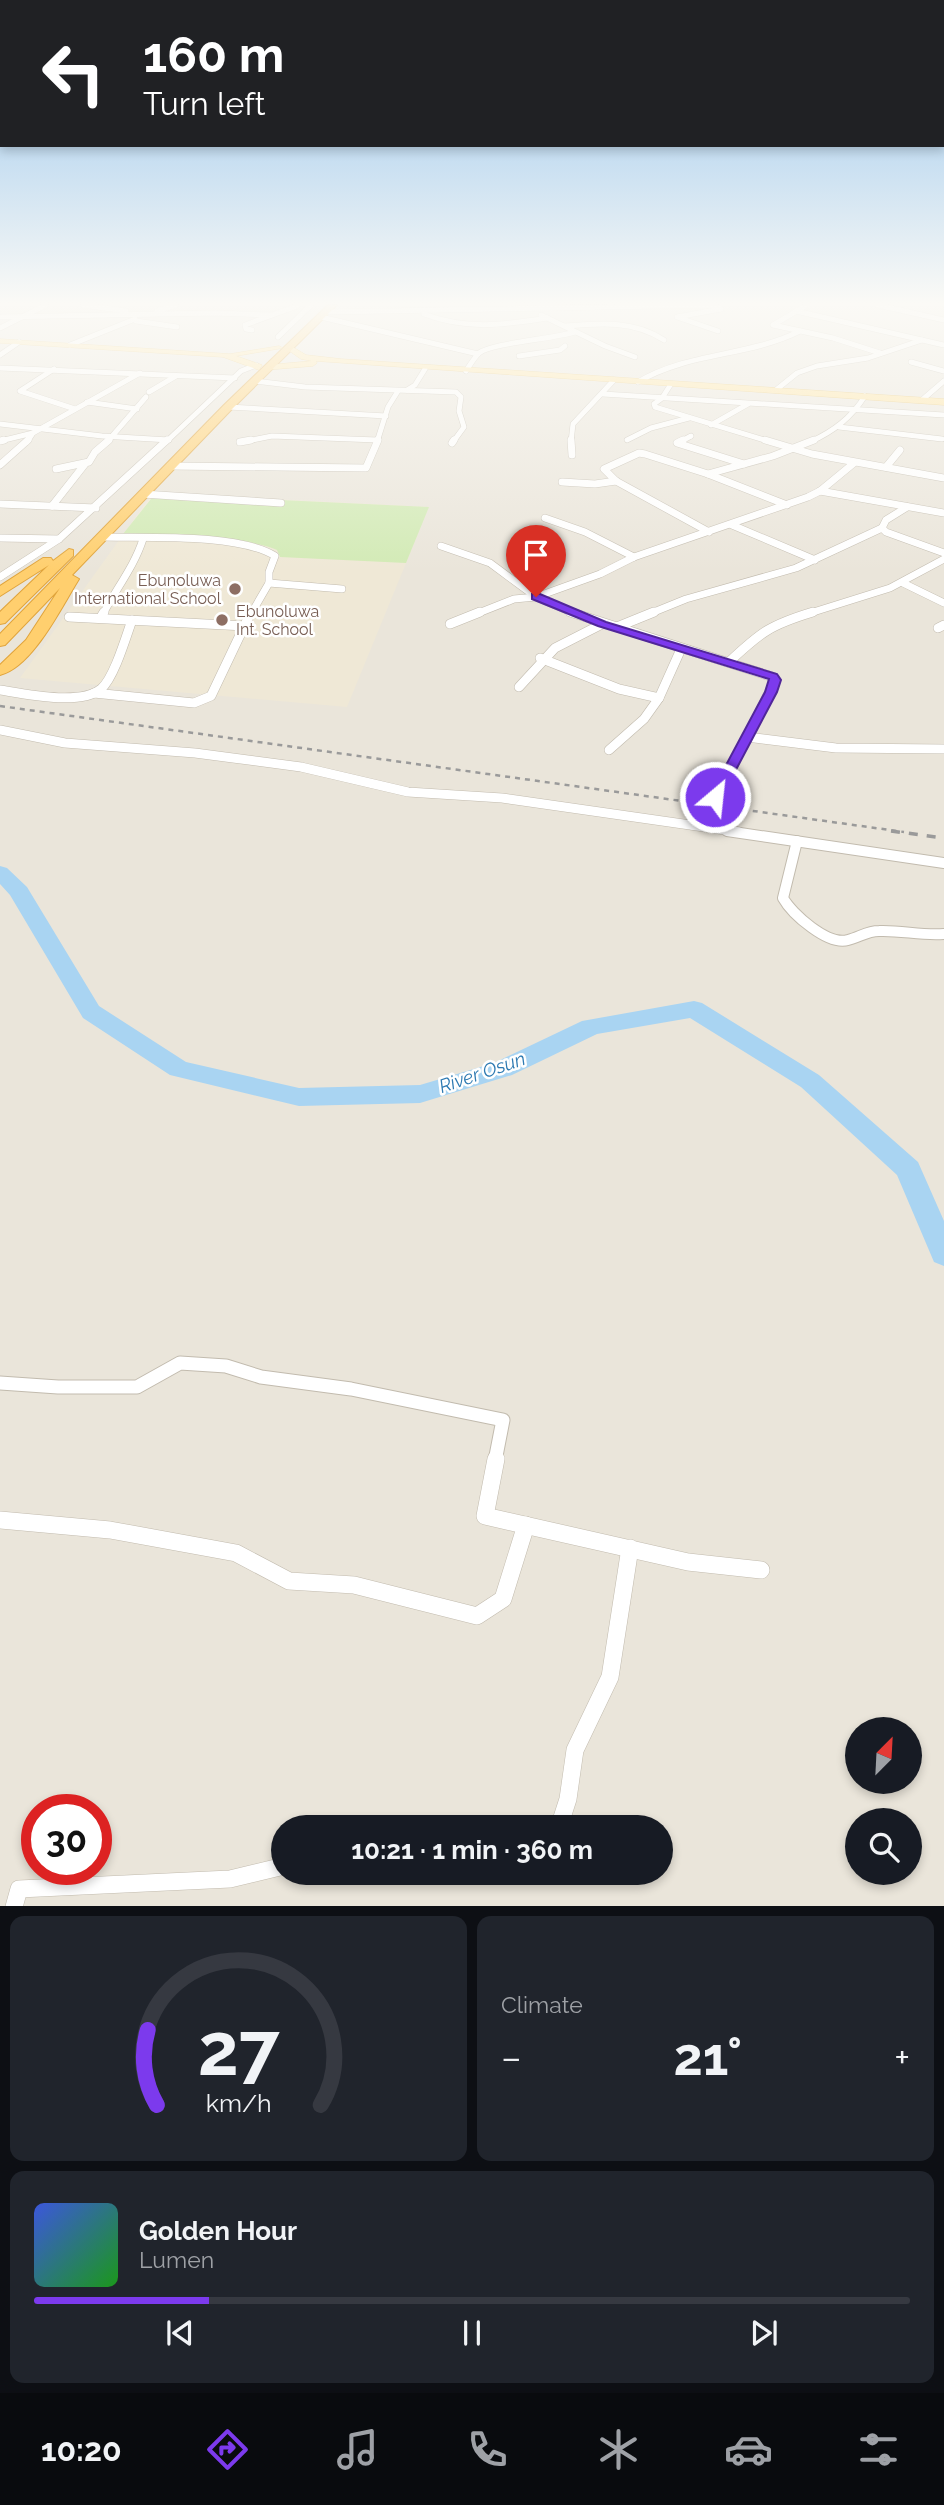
<!DOCTYPE html>
<html lang="en">
<head>
<meta charset="utf-8">
<style>
	:root { --surface:#171b24; --page:#20242c; --text:#f1f3f6; --muted:#9ea1a6; --line:#363941; --accent:#7c3aed }
	body { margin:0; font-family:Raleway,sans-serif; background:var(--page); color:var(--text); height:100vh; display:flex; flex-direction:column; font-size:26px; white-space:nowrap }
	* { box-sizing:border-box; margin:0 }
	p { font-size:23px; color:var(--muted) }
	.icon { flex:none; width:38px; height:38px; fill:none; stroke:currentColor; stroke-width:2; stroke-linecap:round; stroke-linejoin:round }
	.map { position:relative; height:1906px; overflow:hidden }
	.side { display:flex; flex-direction:column; gap:10px; padding:10px; background:#0d0f14; flex:1 }
	.side>* { flex:none }
	.guide { position:absolute; left:0px; top:0px; width:945px; height:147px; box-shadow:0 4px 10px #0003; background:#202124; color:#fff; overflow:hidden }
	.needle { width:46px; rotate:24deg }
	.tools { position:absolute; left:845px; top:1717px; display:grid; gap:14px }
	.tools a { display:grid; place-items:center; width:77px; height:77px; border-radius:50%; background:var(--surface); box-shadow:0 4px 10px #0003; font-size:35px }
	.speed { position:absolute; left:21px; top:1794px; display:flex; gap:14px; font-size:35px; font-weight:700; text-align:center }
	.speed>* { display:grid; place-content:center; width:91px; height:91px; border-radius:50%; background:var(--surface); box-shadow:0 4px 10px #0003; line-height:1 }
	.speed .limit { border:10px solid #d22; background:#fff; color:#111 }
	.pin { position:absolute; display:grid; place-items:center; width:60px; height:60px; color:#fff; margin:-72px -30px; border-radius:50% 50% 50% 0; rotate:-45deg; box-shadow:0 0 7px #0007 }
	.pin .icon { rotate:45deg }
	.me { position:absolute; width:77px; margin:-38px; rotate:28deg; stroke-linejoin:round; filter:drop-shadow(0 0 5px #0008) }
	.turn { display:flex; align-items:center; gap:24px; height:147px; padding:0 28px; font-size:32px }
	.turn .icon { width:91px; height:91px; stroke-width:2.5 }
	.turn b { display:block; font-size:49px; line-height:60px }
	.big { font-size:52px; font-weight:700; line-height:1.1 }
	.side .card { flex:1; display:flex; flex-direction:column; justify-content:center; gap:10px; min-width:0; padding:0 24px; border-radius:14px; background:var(--page) }
	.side .dial { align-items:center; gap:0 }
	.dial svg { height:182px; overflow:visible; fill:none; stroke:var(--line); stroke-width:7; stroke-linecap:round; text-anchor:middle }
	.dial text { fill:var(--text); stroke:none }
	.song { display:flex; align-items:center; gap:21px }
	.cover { width:84px; height:84px; border-radius:10px; background:linear-gradient(135deg,hsl(230 70% 55%),hsl(120 70% 35%)) }
	.played { height:7px; border-radius:4px; background:linear-gradient(90deg,var(--accent) 20%,var(--line) 20%) }
	.keys { display:flex; justify-content:space-around; direction:ltr }
	.heat { display:flex; justify-content:space-between; align-items:center; font-size:38px; direction:ltr }
	.side .tiles { flex:1; display:grid; gap:10px; grid-template-columns:1fr 1fr }
	.card:last-child { grid-column:span 2 }
	.trip { position:absolute; left:271px; top:1815px; width:402px; height:70px; border-radius:35px; background:var(--surface); box-shadow:0 4px 10px #0003; font-weight:700; line-height:70px; text-align:center }
	.dock { display:flex; height:112px; justify-content:space-around; align-items:center; background:#090b0e; color:var(--muted) }
	.dock .icon { width:49px; height:49px }
	.dock .selected { color:var(--accent) }
	.dock b { font-size:32px; color:var(--text) }
	.map>svg:first-child { display:block }
</style>
</head>
<body>
<div class="map">
<svg width="944" height="1907" viewBox="0 0 944 1907">
	<rect width="100%" height="100%" fill="#f6f3ec"/>
	<!-- residential -->
	<path fill="#eae5da" fill-rule="evenodd" d="M0,305h944v1601l-944,1zM858,1729h52v53h-52zM37,1810h59v59h-59zM858,1820h52v52h-52zM284,1827h378v45h-378z"/>
	<!-- education -->
	<path fill="#efe8d6" d="M153,493l276,14 -82,200 -327,-29z"/>
	<!-- green -->
	<path fill="#d2eab5" d="M155,494l274,13 -23,56 -126,-6 -3,-7c-33,-15 -114,-13 -154,-16z"/>
	<g fill="none" stroke-linecap="round" stroke-linejoin="round">
		<!-- river -->
		<path fill="#a9d4f2" fill-rule="evenodd" d="M0,866l7,2 20,19 72,119 87,56 113,26 121,-3 74,-22 88,-42 112,-20 8,2 117,72 99,87 26,59v45l-10,-4 -37,-87 -96,-88 -111,-69 -93,16 -85,41 -92,28 -121,3 -129,-31 -87,-57 -73,-123 -10,-11z"/>
		<defs>
			<g id="street-far5">
				<path d="M83,305l43,6"/>
				<path d="M807,305l-34,20 60,13 47,15"/>
				<path d="M878,305l66,15"/>
				<path d="M157,311l19,-6"/>
				<path d="M796,311l148,34"/>
				<path d="M327,312l388,-7 6,4 -44,8 41,14"/>
				<path d="M424,314c42,16 80,11 123,4"/>
				<path d="M541,315l64,31 30,11"/>
				<path d="M0,317l215,-4 56,2"/>
				<path d="M321,317l157,37"/>
				<path d="M136,321l41,6"/>
				<path d="M565,326c35,-3 69,-6 99,14"/>
				<path d="M0,328l46,-23"/>
				<path d="M252,330l-6,-1 -1,-4 52,-19"/>
				<path d="M278,337l33,-32"/>
				<path d="M70,345l65,-26"/>
				<path d="M0,355l19,-13"/>
				<path d="M519,356l41,-6 5,-4"/>
				<path d="M911,362l33,9"/>
				<path d="M0,368l235,10"/>
				<path d="M54,369l-34,22 55,18"/>
				<path d="M466,371c4,-6 8,-13 13,-18 13,-10 74,-14 96,-21"/>
				<path d="M255,381l50,6 151,5 5,5 -2,14 5,16 -11,15"/>
				<path d="M638,382c50,-30 110,-25 162,-51"/>
				<path d="M671,384l-9,14 -8,6 1,3 116,35"/>
				<path d="M407,390l8,-5 10,-16"/>
				<path d="M776,390l21,-17 20,-7 51,-8 54,-18"/>
				<path d="M149,392l27,-16"/>
				<path d="M603,394l341,21"/>
				<path d="M922,400l22,-19"/>
				<path d="M87,402l50,7"/>
				<path d="M228,407l158,9"/>
				<path d="M0,424l102,12 67,4"/>
				<path d="M711,425l37,-21"/>
				<path d="M839,427l103,12"/>
				<path d="M627,440l24,-12 38,-10"/>
				<path d="M0,441l33,-8"/>
				<path d="M27,442l6,-9 107,-60"/>
				<path d="M107,442l39,-45"/>
				<path d="M166,442l75,-71 15,-6"/>
				<path d="M242,442l30,-6 105,4"/>
				<path d="M377,442l11,-35 10,-16"/>
				<path d="M571,442l2,-18 41,-44"/>
				<path d="M680,442l11,-6"/>
				<path d="M810,442c24,-11 41,-24 55,-46"/>
			</g>
			<g id="street-far4">
				<path d="M571,440l1,15"/>
				<path d="M683,440l-6,3 67,21"/>
				<path d="M765,440l47,14 132,24"/>
				<path d="M0,441l4,-1"/>
				<path d="M240,442l11,-2"/>
				<path d="M452,443l2,-3"/>
				<path d="M0,465l28,-25"/>
				<path d="M170,466l196,2 12,-28"/>
				<path d="M886,467l14,-17"/>
				<path d="M56,469l33,-7 6,-10 14,-12"/>
				<path d="M708,474l65,-18 41,-16"/>
				<path d="M562,482l33,2 21,-3"/>
				<path d="M820,491l124,22"/>
				<path d="M143,494l138,9"/>
				<path d="M0,504l96,4"/>
				<path d="M52,506l33,-42"/>
				<path d="M907,507l-21,13 -4,8 4,4 58,21"/>
				<path d="M545,518l40,14 49,25"/>
				<path d="M732,525l83,35"/>
				<path d="M709,532l-93,-51 -12,-12 35,-16 6,1 63,20 79,31"/>
				<path d="M101,537c45,1 137,-4 174,19l-6,16v11l-18,31"/>
				<path d="M0,538l59,1"/>
				<path d="M441,546l49,17 46,34 40,17"/>
				<path d="M0,577l59,-38 108,-99"/>
				<path d="M269,583l73,6"/>
				<path d="M903,583l41,20"/>
				<path d="M103,614c13,-25 32,-49 40,-75"/>
				<path d="M476,614l38,-15 22,-2 64,-23 34,-17 174,-60 12,-6 34,-28"/>
				<path d="M649,614l37,-15 110,-31 86,-40"/>
				<path d="M807,614l83,-26 54,-29"/>
			</g>
			<g id="street-far3">
				<path d="M570,612l203,65 2,3 -49,100 -34,45"/>
				<path d="M69,617l176,9"/>
				<path d="M101,617l3,-5"/>
				<path d="M450,624l30,-12"/>
				<path d="M617,627l37,-15"/>
				<path d="M938,628l6,-3"/>
				<path d="M540,658l79,31 40,9"/>
				<path d="M729,662c32,-30 41,-37 84,-50"/>
				<path d="M519,687l36,-39 47,-24"/>
				<path d="M0,690c25,4 80,16 101,-1 13,-11 25,-52 31,-69"/>
				<path d="M94,693l100,10 17,-7 40,-84"/>
				<path d="M0,730l65,13 130,10 106,14 107,25 94,6 237,34"/>
				<path d="M747,737l89,11 108,1"/>
				<path d="M609,750l35,-31 15,-21 22,-49"/>
			</g>
			<g id="street-far2">
				<path d="M727,831l217,32"/>
				<path d="M797,841l-14,57c9,16 45,48 65,42 12,-3 19,-9 31,-9 22,-1 43,5 65,3"/>
			</g>
			<path id="street-far1" d="M0,1383l58,4h79l43,-24 46,3 35,11 90,12 152,31 -8,41"/>
			<g id="street">
				<path d="M496,1459l-11,57 203,46 73,8"/>
				<path d="M0,1520l110,10 126,23 53,28 65,4 123,31 26,-17 23,-74"/>
				<path d="M559,1827l9,-28 7,-49 35,-73 20,-129"/>
				<path d="M14,1907l5,-18 211,-10 54,-13"/>
			</g>
			<g id="primary">
				<path d="M0,339l230,15 49,-8 4,2 -47,8 26,9 -3,5 -36,-13 -223,-14z"/>
				<path d="M291,346l15,9 35,4 603,40v6l-628,-44 1,2 -4,3 -48,4 3,-5 44,-4 -11,-2 -13,-9z"/>
			</g>
			<g id="highway">
				<path d="M328,305h9l-105,104 -160,166 7,4c-17,27 -46,88 -79,96v-10l26,-25 34,-52 -55,57 -5,1v-12l224,-229z"/>
				<path d="M69,549l4,1v6l-68,67 -5,1v-12l49,-47 -49,31v-10l43,-28h8l2,3z"/>
			</g>
		</defs>
		<!-- street-far5 casing -->
		<use href="#street-far5" stroke="#c2bbae" stroke-width="6"/>
		<!-- street-far4 casing -->
		<use href="#street-far4" stroke="#c2bbae" stroke-width="8"/>
		<!-- street-far3 casing -->
		<use href="#street-far3" stroke="#c2bbae" stroke-width="10"/>
		<!-- street-far2 casing -->
		<use href="#street-far2" stroke="#c2bbae" stroke-width="12"/>
		<!-- street-far1 casing -->
		<use href="#street-far1" stroke="#c2bbae" stroke-width="15"/>
		<!-- street casing -->
		<use href="#street" stroke="#c2bbae" stroke-width="18"/>
		<!-- primary casing -->
		<use href="#primary" stroke="#e6c16a" stroke-width="1"/>
		<!-- highway casing -->
		<use href="#highway" stroke="#e0a43c" stroke-width="2"/>
		<!-- street-far5 -->
		<use href="#street-far5" stroke="#fff" stroke-width="5"/>
		<!-- street-far4 -->
		<use href="#street-far4" stroke="#fff" stroke-width="7"/>
		<!-- street-far3 -->
		<use href="#street-far3" stroke="#fff" stroke-width="9"/>
		<!-- street-far2 -->
		<use href="#street-far2" stroke="#fff" stroke-width="10"/>
		<!-- street-far1 -->
		<use href="#street-far1" stroke="#fff" stroke-width="13"/>
		<!-- street -->
		<use href="#street" stroke="#fff" stroke-width="17"/>
		<!-- primary -->
		<use href="#primary" fill="#ffe39c" fill-rule="evenodd"/>
		<!-- highway -->
		<use href="#highway" fill="#ffcf6e" fill-rule="evenodd"/>
		<!-- rail-far1 -->
		<path stroke="#9a9a9a" stroke-width="2.5" stroke-dasharray="5 5" stroke-linecap="butt" d="M0,706l904,126"/>
		<!-- rail -->
		<path stroke="#9a9a9a" stroke-width="3.5" stroke-dasharray="9 9" stroke-linecap="butt" d="M891,831l53,7"/>
	</g>
	<!-- sky -->
	<linearGradient id="sky" x2="0" y2="1"><stop stop-color="#8fc1ec"/><stop offset="0.53" stop-color="#fbfaf6"/><stop offset="1" stop-color="#fbfaf6" stop-opacity="0"/></linearGradient>
	<rect width="944" height="572" fill="url(#sky)"/>
	<!-- route -->
	<path fill="#7c3aed" stroke="#51269a" stroke-width="2" d="M532,594h8l66,28 171,52 4,6 -4,12 -57,108h-9l-2,-3 56,-105 4,-13 -171,-53 -66,-27z"/>
	<!-- markers -->
	<g fill="#8d6e63" stroke="#fff" stroke-width="2.5">
		<circle cx="235" cy="589" r="7"/>
		<circle cx="222" cy="620" r="7"/>
	</g>
	<g text-anchor="middle" stroke-width="5" stroke-linejoin="round" paint-order="stroke">
		<!-- far-education labels -->
		<g font-size="16" fill="#785e54" stroke="#fff" text-anchor="end">
			<text x="221" y="586">Ebunoluwa<tspan x="221" dy="18">International School</tspan></text>
			<text x="236" y="617" text-anchor="start">Ebunoluwa<tspan x="236" dy="18">Int. School</tspan></text>
		</g>
		<!-- water labels -->
		<g font-size="19" font-style="italic" fill="#2e7ab2" stroke="#fff">
			<text transform="translate(482 1072) rotate(-19)" y="7">River Osun</text>
		</g>
	</g>
</svg>
<div class="tools">
<a><svg class="needle" viewBox="-14 -14 28 28"><path d="M0-13l5 13h-10z" fill="#e53935"/><path d="M0 13l5-13h-10z" fill="#9ea1a6"/></svg></a>
<a><svg class="icon" aria-label="search" viewBox="0 0 24 24"><circle cx="10" cy="10" r="6"/><path d="M15 15l6 6"/></svg></a>
</div>
<div class="speed"><div class="limit">30</div></div>
<div class="pin" style="left:536px;top:597px;background:#d93025"><svg class="icon" aria-label="arrive" viewBox="0 0 24 24"><path d="M6 21V4h12l-3 4 3 4H6"/></svg></div>
<svg class="me" style="left:715px;top:797px" viewBox="-20 -20 40 40"><circle r="17" fill="#7c3aed" stroke="#fff" stroke-width="3"/><path d="M0-11L8 9 0 5-8 9z" fill="#fff"/></svg>
<div class="trip">10:21 · 1 min · 360 m</div>
<div class="guide">
<div class="turn"><svg class="icon" aria-label="left" viewBox="0 0 24 24"><path d="M17 20v-9H6M10 6l-5 5 5 5"/></svg><div><b>160 m</b>Turn left</div></div>
</div>
</div>
<section class="side">
<div class="tiles">
<div class="card dial"><svg viewBox="0 0 100 80">
<path d="M14 69A42 42 0 1 1 86 69"/>
<path d="M14 69A42 42 0 0 1 10 36" stroke="#7c3aed"/>
<text x="50" y="56" font-size="32" font-weight="700">27</text>
<text x="50" y="72" font-size="11">km/h</text>
</svg></div>
<div class="card"><p>Climate</p>
<div class="heat"><a>−</a><b class="big">21°</b><a>+</a></div>
</div>
<div class="card">
<div class="song"><i class="cover"></i><div><b>Golden Hour</b><p>Lumen</p></div></div>
<div class="played"></div>
<div class="keys"><svg class="icon" aria-label="previous" viewBox="0 0 24 24"><path d="M18 5L8 12l10 7zM5 5v14"/></svg><svg class="icon" aria-label="pause" viewBox="0 0 24 24"><path d="M8 5v14M16 5v14"/></svg><svg class="icon" aria-label="next" viewBox="0 0 24 24"><path d="M6 5l10 7-10 7zM19 5v14"/></svg></div>
</div>
</div>
</section>
<nav class="dock">
<b>10:20</b>
<svg class="icon selected" aria-label="directions" viewBox="0 0 24 24"><path d="M12 3l9 9-9 9-9-9zM9 14v-3h6M13 9l2 2-2 2"/></svg>
<svg class="icon" aria-label="music" viewBox="0 0 24 24"><path d="M9 18V5l10-2v13"/><circle cx="6" cy="18" r="3"/><circle cx="16" cy="16" r="3"/></svg>
<svg class="icon" aria-label="phone" viewBox="0 0 24 24"><path d="M5 4h4l2 5-3 2q2 4 5 5l2-3 5 2v4C11 20 4 13 5 4z"/></svg>
<svg class="icon" aria-label="climate" viewBox="0 0 24 24"><path d="M12 3v18M4 7l16 10M4 17L20 7"/></svg>
<svg class="icon" aria-label="car" viewBox="0 0 24 24"><path d="M5 17H2v-5l4-1 3-4h7l3 4 3 1v5h-3M9 17h6M6 11h13"/><circle cx="7" cy="17" r="2"/><circle cx="17" cy="17" r="2"/></svg>
<svg class="icon" aria-label="filters" viewBox="0 0 24 24"><path d="M4 7h16M4 17h16"/><circle cx="9" cy="7" r="2"/><circle cx="15" cy="17" r="2"/></svg>
</nav>
</body>
</html>
